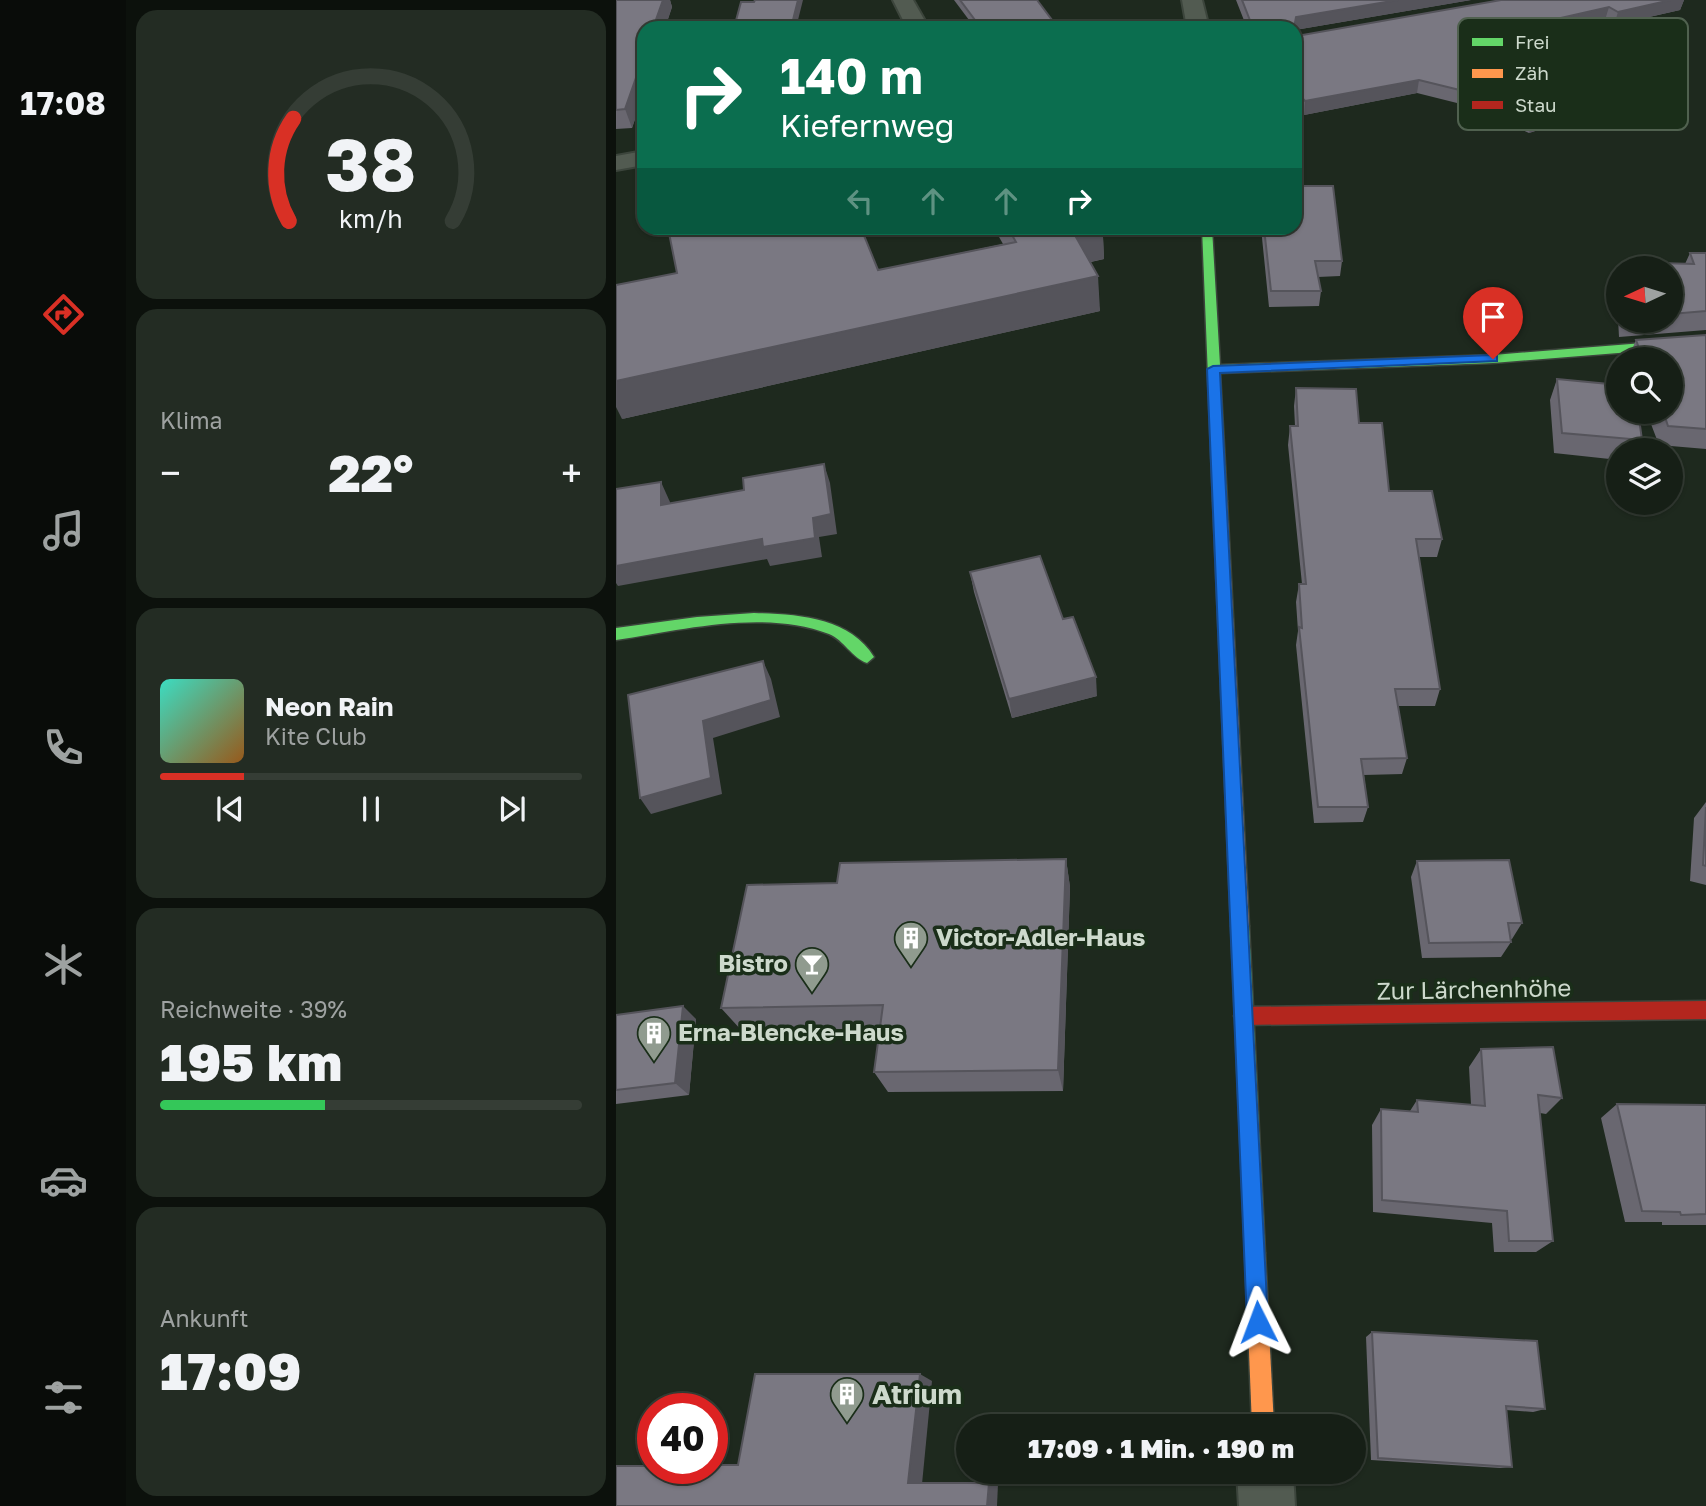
<!DOCTYPE html>
<html lang="de">
<head>
<meta charset="utf-8">
<style>
	:root { --surface:#161f16; --page:#232c23; --text:#f1f3f6; --muted:#9ea2a1; --line:#353d35; --accent:#d93025 }
	body { margin:0; font-family:"Golos Text",sans-serif; background:var(--page); color:var(--text); height:100vh; display:flex; flex-direction:column; font-size:26px; white-space:nowrap }
	* { box-sizing:border-box; margin:0 }
	p { font-size:23px; color:var(--muted) }
	.icon { flex:none; width:38px; height:38px; fill:none; stroke:currentColor; stroke-width:2; stroke-linecap:round; stroke-linejoin:round }
	.map { position:relative; flex:1; overflow:hidden }
	.drawer { display:flex; flex-direction:column; gap:10px; padding:10px; background:#0c110c; width:490px }
	.drawer>* { flex:none }
	.banner { position:absolute; left:21px; top:21px; width:665px; height:214px; border-radius:21px; box-shadow:0 2px 5px #0004,0 0 0 2px var(--line); background:#0b6e4f; color:#fff; overflow:hidden }
	.needle { width:46px; rotate:266deg }
	.buttons { position:absolute; left:990px; top:256px; display:grid; gap:14px }
	.buttons a { display:grid; place-items:center; width:77px; height:77px; border-radius:50%; background:var(--surface); box-shadow:0 2px 5px #0004,0 0 0 2px var(--line); font-size:35px }
	.speed { position:absolute; left:21px; top:1393px; display:flex; gap:14px; font-size:35px; font-weight:700; text-align:center }
	.speed>* { display:grid; place-content:center; width:91px; height:91px; border-radius:50%; background:var(--surface); box-shadow:0 2px 5px #0004,0 0 0 2px var(--line); line-height:1 }
	.speed .limit { border:10px solid #d22; background:#fff; color:#111 }
	.pin { position:absolute; display:grid; place-items:center; width:60px; height:60px; color:#fff; margin:-72px -30px; border-radius:50% 50% 50% 0; rotate:-45deg; box-shadow:0 0 7px #0007 }
	.pin .icon { rotate:45deg }
	.me { position:absolute; width:77px; margin:-38px; rotate:357deg; stroke-linejoin:round; filter:drop-shadow(0 0 5px #0008) }
	.turn { display:flex; align-items:center; gap:24px; height:147px; padding:0 28px; font-size:32px }
	.turn .icon { width:91px; height:91px; stroke-width:2.5 }
	.turn b { display:block; font-size:49px; line-height:60px }
	.lanes { display:flex; align-items:center; height:66px; padding:0 28px; background:#0003; justify-content:center; gap:35px; direction:ltr }
	.lanes .off { opacity:.35 }
	.big { font-size:52px; font-weight:800; line-height:1.1 }
	.drawer .widget { flex:1; display:flex; flex-direction:column; justify-content:center; gap:10px; min-width:0; padding:0 24px; border-radius:21px; background:var(--page) }
	.drawer .dial { align-items:center; gap:0 }
	.dial svg { height:182px; overflow:visible; fill:none; stroke:var(--line); stroke-width:7; stroke-linecap:round; text-anchor:middle }
	.dial text { fill:var(--text); stroke:none }
	.song { display:flex; align-items:center; gap:21px }
	.cover { width:84px; height:84px; border-radius:10px; background:linear-gradient(135deg,hsl(170 70% 55%),hsl(30 70% 35%)) }
	.played { height:7px; border-radius:4px; background:linear-gradient(90deg,var(--accent) 20%,var(--line) 20%) }
	.keys { display:flex; justify-content:space-around; direction:ltr }
	.heat { display:flex; justify-content:space-between; align-items:center; font-size:38px; direction:ltr }
	.charge { height:10px; border-radius:5px; background:linear-gradient(90deg,#34c759 39%,var(--line) 0) }
	.trip { position:absolute; left:340px; top:1414px; width:410px; height:70px; border-radius:35px; background:var(--surface); box-shadow:0 2px 5px #0004,0 0 0 2px var(--line); font-weight:800; line-height:70px; text-align:center }
	main { display:flex; flex:1; min-height:0 }
	.dock { display:flex; flex-direction:column; width:126px; justify-content:space-around; align-items:center; background:#090c09; color:var(--muted) }
	.dock .icon { width:49px; height:49px }
	.dock .current { color:var(--accent) }
	.dock b { font-size:32px; color:var(--text) }
	.map>svg:first-child { display:block }
</style>
</head>
<body>
<main>
<nav class="dock">
<b>17:08</b>
<svg class="icon current" aria-label="directions" viewBox="0 0 24 24"><path d="M12 3l9 9-9 9-9-9zM9 14v-3h6M13 9l2 2-2 2"/></svg>
<svg class="icon" aria-label="music" viewBox="0 0 24 24"><path d="M9 18V5l10-2v13"/><circle cx="6" cy="18" r="3"/><circle cx="16" cy="16" r="3"/></svg>
<svg class="icon" aria-label="phone" viewBox="0 0 24 24"><path d="M5 4h4l2 5-3 2q2 4 5 5l2-3 5 2v4C11 20 4 13 5 4z"/></svg>
<svg class="icon" aria-label="climate" viewBox="0 0 24 24"><path d="M12 3v18M4 7l16 10M4 17L20 7"/></svg>
<svg class="icon" aria-label="car" viewBox="0 0 24 24"><path d="M5 17H2v-5l4-1 3-4h7l3 4 3 1v5h-3M9 17h6M6 11h13"/><circle cx="7" cy="17" r="2"/><circle cx="17" cy="17" r="2"/></svg>
<svg class="icon" aria-label="filters" viewBox="0 0 24 24"><path d="M4 7h16M4 17h16"/><circle cx="9" cy="7" r="2"/><circle cx="15" cy="17" r="2"/></svg>
</nav>
<section class="drawer">
<div class="widget dial"><svg viewBox="0 0 100 80">
<path d="M14 69A42 42 0 1 1 86 69"/>
<path d="M14 69A42 42 0 0 1 16 24" stroke="#d93025"/>
<text x="50" y="56" font-size="32" font-weight="700">38</text>
<text x="50" y="72" font-size="11">km/h</text>
</svg></div>
<div class="widget"><p>Klima</p>
<div class="heat"><a>−</a><b class="big">22°</b><a>+</a></div>
</div>
<div class="widget">
<div class="song"><i class="cover"></i><div><b>Neon Rain</b><p>Kite Club</p></div></div>
<div class="played"></div>
<div class="keys"><svg class="icon" aria-label="previous" viewBox="0 0 24 24"><path d="M18 5L8 12l10 7zM5 5v14"/></svg><svg class="icon" aria-label="pause" viewBox="0 0 24 24"><path d="M8 5v14M16 5v14"/></svg><svg class="icon" aria-label="next" viewBox="0 0 24 24"><path d="M6 5l10 7-10 7zM19 5v14"/></svg></div>
</div>
<div class="widget"><p>Reichweite · 39%</p><b class="big">195 km</b><div class="charge"></div></div>
<div class="widget"><p>Ankunft</p><b class="big">17:09</b></div>
</section>
<div class="map">
<svg width="1090" height="1506" viewBox="0 0 1090 1506">
	<rect width="100%" height="100%" fill="#1e291e"/>
	<g fill="none" stroke-linecap="round" stroke-linejoin="round">
		<defs>
			<g id="street">
				<path d="M277,0h20l16,28h-22z"/>
				<path d="M566,0h20l7,28h-22z"/>
				<path d="M28,151v14l-28,5v-14z"/>
				<path d="M621,1472h56l2,34h-56z"/>
			</g>
			<g id="fast">
				<path d="M586,228h10l8,137 273,-10 213,-17v8l-213,17 -273,10 7,128 -7,5 -7,-5z"/>
				<path d="M138,613c42,1 96,4 120,44l-7,6c-15,-5 -23,-23 -38,-29 -66,-25 -146,-4 -213,6v-12l81,-11z"/>
				<path d="M624,918l6,2 3,6 16,327 -3,7 -7,3 -7,-3 -3,-7 -14,-327 3,-6z"/>
			</g>
			<g id="slow">
				<path d="M604,496l7,5 22,425 -3,6 -6,2 -6,-2 -3,-6 -18,-425z"/>
				<path d="M639,1243l7,3 3,7 9,173h-22l-7,-173 3,-7z"/>
			</g>
			<path id="jam" d="M1090,1001v18l-463,6 -6,-3 -3,-6 3,-6 6,-3z"/>
		</defs>
		<!-- street casing -->
		<use href="#street" stroke="#3c453c" stroke-width="4"/>
		<!-- fast casing -->
		<use href="#fast" stroke="#3c453c" stroke-width="3"/>
		<!-- slow casing -->
		<use href="#slow" stroke="#3c453c" stroke-width="3"/>
		<!-- jam casing -->
		<use href="#jam" stroke="#3c453c" stroke-width="3"/>
		<!-- street -->
		<use href="#street" fill="#525b51" fill-rule="evenodd"/>
		<!-- fast -->
		<use href="#fast" fill="#63d668" fill-rule="evenodd"/>
		<!-- slow -->
		<use href="#slow" fill="#ff974d" fill-rule="evenodd"/>
		<!-- jam -->
		<use href="#jam" fill="#b3261e" fill-rule="evenodd"/>
	</g>
	<!-- wall -->
	<g fill="#696770">
		<path d="M0,0h54l2,7 -7,21h-21v65l-12,35 -16,1z"/>
		<path d="M338,0h83l21,28h-83z"/>
		<path d="M620,0h235l-176,30v-2h-48z"/>
		<path d="M885,0h183l-4,10 -66,15 -9,-5 -106,24 89,57 -4,14 -55,18 -56,-26 -56,-14 -113,22 -9,-10v-70l2,1z"/>
		<path d="M378,228h110l1,9h-2l1,22 -13,3 9,49 -478,108 256,-149 125,-26z"/>
		<path d="M645,228h34l47,33 -2,15 -22,1 3,14 -2,15 -50,1z"/>
		<path d="M1074,253h16v77l-87,7 -3,-55 3,-8v46h52v-52h-50l2,-6 62,2z"/>
		<path d="M1090,335v114l-47,-4 -13,-34h25v-52h-43l8,-19z"/>
		<path d="M941,379l85,61 -4,10h-19v10l-65,-7 -4,-53z"/>
		<path d="M680,388l63,35 30,68 53,48 -5,18h-18l21,132 -5,17h-37l9,52 -5,16 -38,1 4,32 -5,15 -49,1 -18,-178 2,-14 -2,-29 3,-18h3l-14,-139 2,-19h5l-1,-20z"/>
		<path d="M354,572l127,124 -85,22 -38,-126z"/>
		<path d="M1090,802v83l-16,-4 4,-63z"/>
		<path d="M450,859l4,28 -7,204 -175,1 -14,-20 6,-43 -138,2 -21,-23 116,-125z"/>
		<path d="M801,861l105,62 -10,16h-2l1,3 -10,15 -79,1 -11,-81z"/>
		<path d="M0,1015l80,4 -7,76 -73,9z"/>
		<path d="M865,1049l81,49 -16,16 -6,-1 13,128 -17,11h-42l-2,-29 -119,-11 -1,-87 9,-16 29,2 7,-11 54,5 -2,-38z"/>
		<path d="M1001,1104l89,1v120h-44v-3h-37l-24,-104z"/>
		<path d="M756,1332l173,77 -12,3 -27,-2 6,57 -12,1 -129,-8 -5,-123z"/>
	</g>
	<!-- shaded-wall -->
	<g fill="#55545b">
		<path d="M47,0h7l2,7 -7,21h-12z"/>
		<path d="M182,0h5l-7,28h-5z"/>
		<path d="M782,0h73l-176,30 -1,-2 2,-11z"/>
		<path d="M1055,0h13l-4,10 -66,15 4,-13z"/>
		<path d="M993,7l-4,13 -123,28 3,-13z"/>
		<path d="M28,55v38l-12,35 -7,-19z"/>
		<path d="M803,80l-2,13 -113,22 1,-14z"/>
		<path d="M972,101l-4,14 -55,18 3,-13z"/>
		<path d="M467,228h21l1,9h-2l1,22 -29,6 -3,-35z"/>
		<path d="M482,276l2,35 -478,108 -6,-12v-26z"/>
		<path d="M208,464l6,19 7,51 -18,3 3,20 -52,9 -3,-7 -149,27 -2,-3v-17l197,-48z"/>
		<path d="M45,482l9,20 1,22 -10,-19z"/>
		<path d="M147,661l8,18 9,38 -67,21 9,56 -71,20 -11,-16 63,-77z"/>
		<path d="M480,677l1,19 -85,22 -3,-19z"/>
		<path d="M450,859l4,28 -7,204 -5,-21z"/>
		<path d="M67,1006l13,13 -7,76 -14,-12z"/>
		<path d="M304,1374l12,7 -10,103 -14,-1z"/>
		<path d="M373,1483l9,1 -1,22h-10z"/>
	</g>
	<!-- building -->
	<g fill="#7a7882" stroke="#55545b" stroke-width="2">
		<path d="M0,0h47l-10,28h-9v27l-19,54 -9,1z"/>
		<path d="M139,0h43l-7,28h-57l7,-26h13z"/>
		<path d="M344,0h77l21,28h-77z"/>
		<path d="M626,0h156l-102,17 -2,11h-41z"/>
		<path d="M885,0h170l-53,12 -9,-5 -124,28 103,66 -56,19 -56,-26 -57,-14 -114,21 -10,-11v-55l2,1z"/>
		<path d="M679,186h38l9,75h-27l6,30h-50l-7,-63h31z"/>
		<path d="M52,228h193l17,42 138,-28 -8,-14h75l-11,2 26,46 -482,105v-96l61,-12z"/>
		<path d="M1074,253h16v58l-35,3v-46h-48v-6l71,2z"/>
		<path d="M1090,335v94l-38,-3 -5,-15h8v-52h-28l-7,-19z"/>
		<path d="M941,379l62,6v26h19l4,29 -80,-7z"/>
		<path d="M680,388l60,1 3,34h23l7,68h43l10,48h-26l24,150h-45l12,69 -46,1 7,48h-50l-19,-180 3,1 -3,-44h7l-16,-158h8z"/>
		<path d="M208,464l7,50 -18,4 2,20 -52,9 -1,-8 -146,27v-77l45,-7v23l83,-15 -1,-12z"/>
		<path d="M424,556l23,63 10,-2 23,60 -87,22 -39,-127z"/>
		<path d="M147,661l8,39 -68,21 8,57 -71,20 -12,-103z"/>
		<path d="M1090,807v59l-3,-1z"/>
		<path d="M450,859l-8,211 -184,2 9,-67 -162,3 26,-123 90,-2 3,-20z"/>
		<path d="M893,860l13,63h-14l3,19 -82,1 -12,-82z"/>
		<path d="M67,1006l-8,77 -59,7v-75z"/>
		<path d="M937,1047l9,51 -24,-3 15,146h-44l-2,-30 -125,-11 -1,-91 37,3 -1,-12 68,6 -4,-57z"/>
		<path d="M1001,1104l89,1v109l-25,1 -1,-3 -38,-1z"/>
		<path d="M756,1332l165,9 8,68 -39,-3 6,61 -134,-9z"/>
		<path d="M139,1374h165l-12,109h81l-2,23h-371v-40h37v2h59v-3h26z"/>
	</g>
	<!-- route -->
	<path fill="#1a73e8" stroke="#114b97" stroke-width="2" d="M877,355l4,1v5l-277,12 48,949 -3,8 -7,3 -8,-3 -3,-8 -40,-953 6,-3z"/>
	<!-- icons -->
	<defs>
		<symbol id="building-pin" viewBox="-11 -11 22 30"><path d="M0 17L-7.5 6A9.5 9.5 0 1 1 7.5 6Z" fill="#909b8f" stroke="#1a2e19"/><path d="M-4-6H4V6H1V3H-1V6H-4ZM-2.5-4.3h1.7v1.8h-1.7ZM.8-4.3h1.7v1.8H.8ZM-2.5-1h1.7V.8h-1.7ZM.8-1h1.7V.8H.8Z" fill="#fff"/></symbol>
		<symbol id="bar-pin" viewBox="-11 -11 22 30"><path d="M0 17L-7.5 6A9.5 9.5 0 1 1 7.5 6Z" fill="#909b8f" stroke="#1a2e19"/><path d="M-6-5H6L.8 .8V4.5H3.5V6h-7V4.5H-.8V.8Z" fill="#fff"/></symbol>
	</defs>
	<g fill-rule="evenodd">
		<use href="#building-pin" x="276" y="919" width="38" height="52"/>
		<use href="#bar-pin" x="177" y="945" width="38" height="52"/>
		<use href="#building-pin" x="19" y="1014" width="38" height="52"/>
		<use href="#building-pin" x="212" y="1375" width="38" height="52"/>
	</g>
	<g text-anchor="middle" stroke-width="7" stroke-linejoin="round" paint-order="stroke">
		<!-- poi labels -->
		<g font-size="24" font-weight="bold" fill="#cdd9cc" stroke="#1a2e19" text-anchor="start">
			<text x="320" y="946">Victor-Adler-Haus</text>
			<text x="172" y="972" text-anchor="end">Bistro</text>
			<text x="62" y="1041">Erna-Blencke-Haus</text>
		</g>
		<!-- street labels -->
		<g font-size="24" fill="#cdd9cc" stroke="#1a2e19">
			<text transform="translate(858 990) rotate(-1)" y="8">Zur Lärchenhöhe</text>
		</g>
		<!-- near-poi labels -->
		<g font-size="28" font-weight="bold" fill="#cdd9cc" stroke="#1a2e19" text-anchor="start">
			<text x="256" y="1404">Atrium</text>
		</g>
	</g>
	<!-- legend -->
	<rect x="842" y="18" width="230" height="112" rx="10" fill="#1a2e19" stroke="#50614f" stroke-width="2"/>
	<rect x="856" y="38" width="31" height="8" fill="#63d668"/>
	<rect x="856" y="69" width="31" height="9" fill="#ff974d"/>
	<rect x="856" y="101" width="31" height="8" fill="#b3261e"/>
	<g font-size="19" fill="#cdd9cc">
		<text x="899" y="49">Frei</text>
		<text x="899" y="80">Zäh</text>
		<text x="899" y="112">Stau</text>
	</g>
</svg>
<div class="buttons">
<a><svg class="needle" viewBox="-14 -14 28 28"><path d="M0-13l5 13h-10z" fill="#e53935"/><path d="M0 13l5-13h-10z" fill="#9ea2a1"/></svg></a>
<a><svg class="icon" aria-label="search" viewBox="0 0 24 24"><circle cx="10" cy="10" r="6"/><path d="M15 15l6 6"/></svg></a>
<a><svg class="icon" aria-label="layers" viewBox="0 0 24 24"><path d="M12 4l9 5-9 5-9-5zM3 14l9 5 9-5"/></svg></a>
</div>
<div class="speed"><div class="limit">40</div></div>
<div class="pin" style="left:877px;top:359px;background:#d93025"><svg class="icon" aria-label="arrive" viewBox="0 0 24 24"><path d="M6 21V4h12l-3 4 3 4H6"/></svg></div>
<svg class="me" style="left:642px;top:1322px" viewBox="-20 -20 40 40"><path d="M0-17L14 15 0 8-14 15z" fill="#1a73e8" stroke="#fff" stroke-width="4"/></svg>
<div class="trip">17:09 · 1 Min. · 190 m</div>
<div class="banner">
<div class="turn"><svg class="icon" aria-label="right" viewBox="0 0 24 24"><path d="M7 20v-9h11M14 6l5 5-5 5"/></svg><div><b>140 m</b>Kiefernweg</div></div>
<div class="lanes"><svg class="icon off" aria-label="left" viewBox="0 0 24 24"><path d="M17 20v-9H6M10 6l-5 5 5 5"/></svg><svg class="icon off" aria-label="ahead" viewBox="0 0 24 24"><path d="M12 20V5M6 11l6-6 6 6"/></svg><svg class="icon off" aria-label="ahead" viewBox="0 0 24 24"><path d="M12 20V5M6 11l6-6 6 6"/></svg><svg class="icon" aria-label="right" viewBox="0 0 24 24"><path d="M7 20v-9h11M14 6l5 5-5 5"/></svg></div>
</div>
</div>
</main>
</body>
</html>
